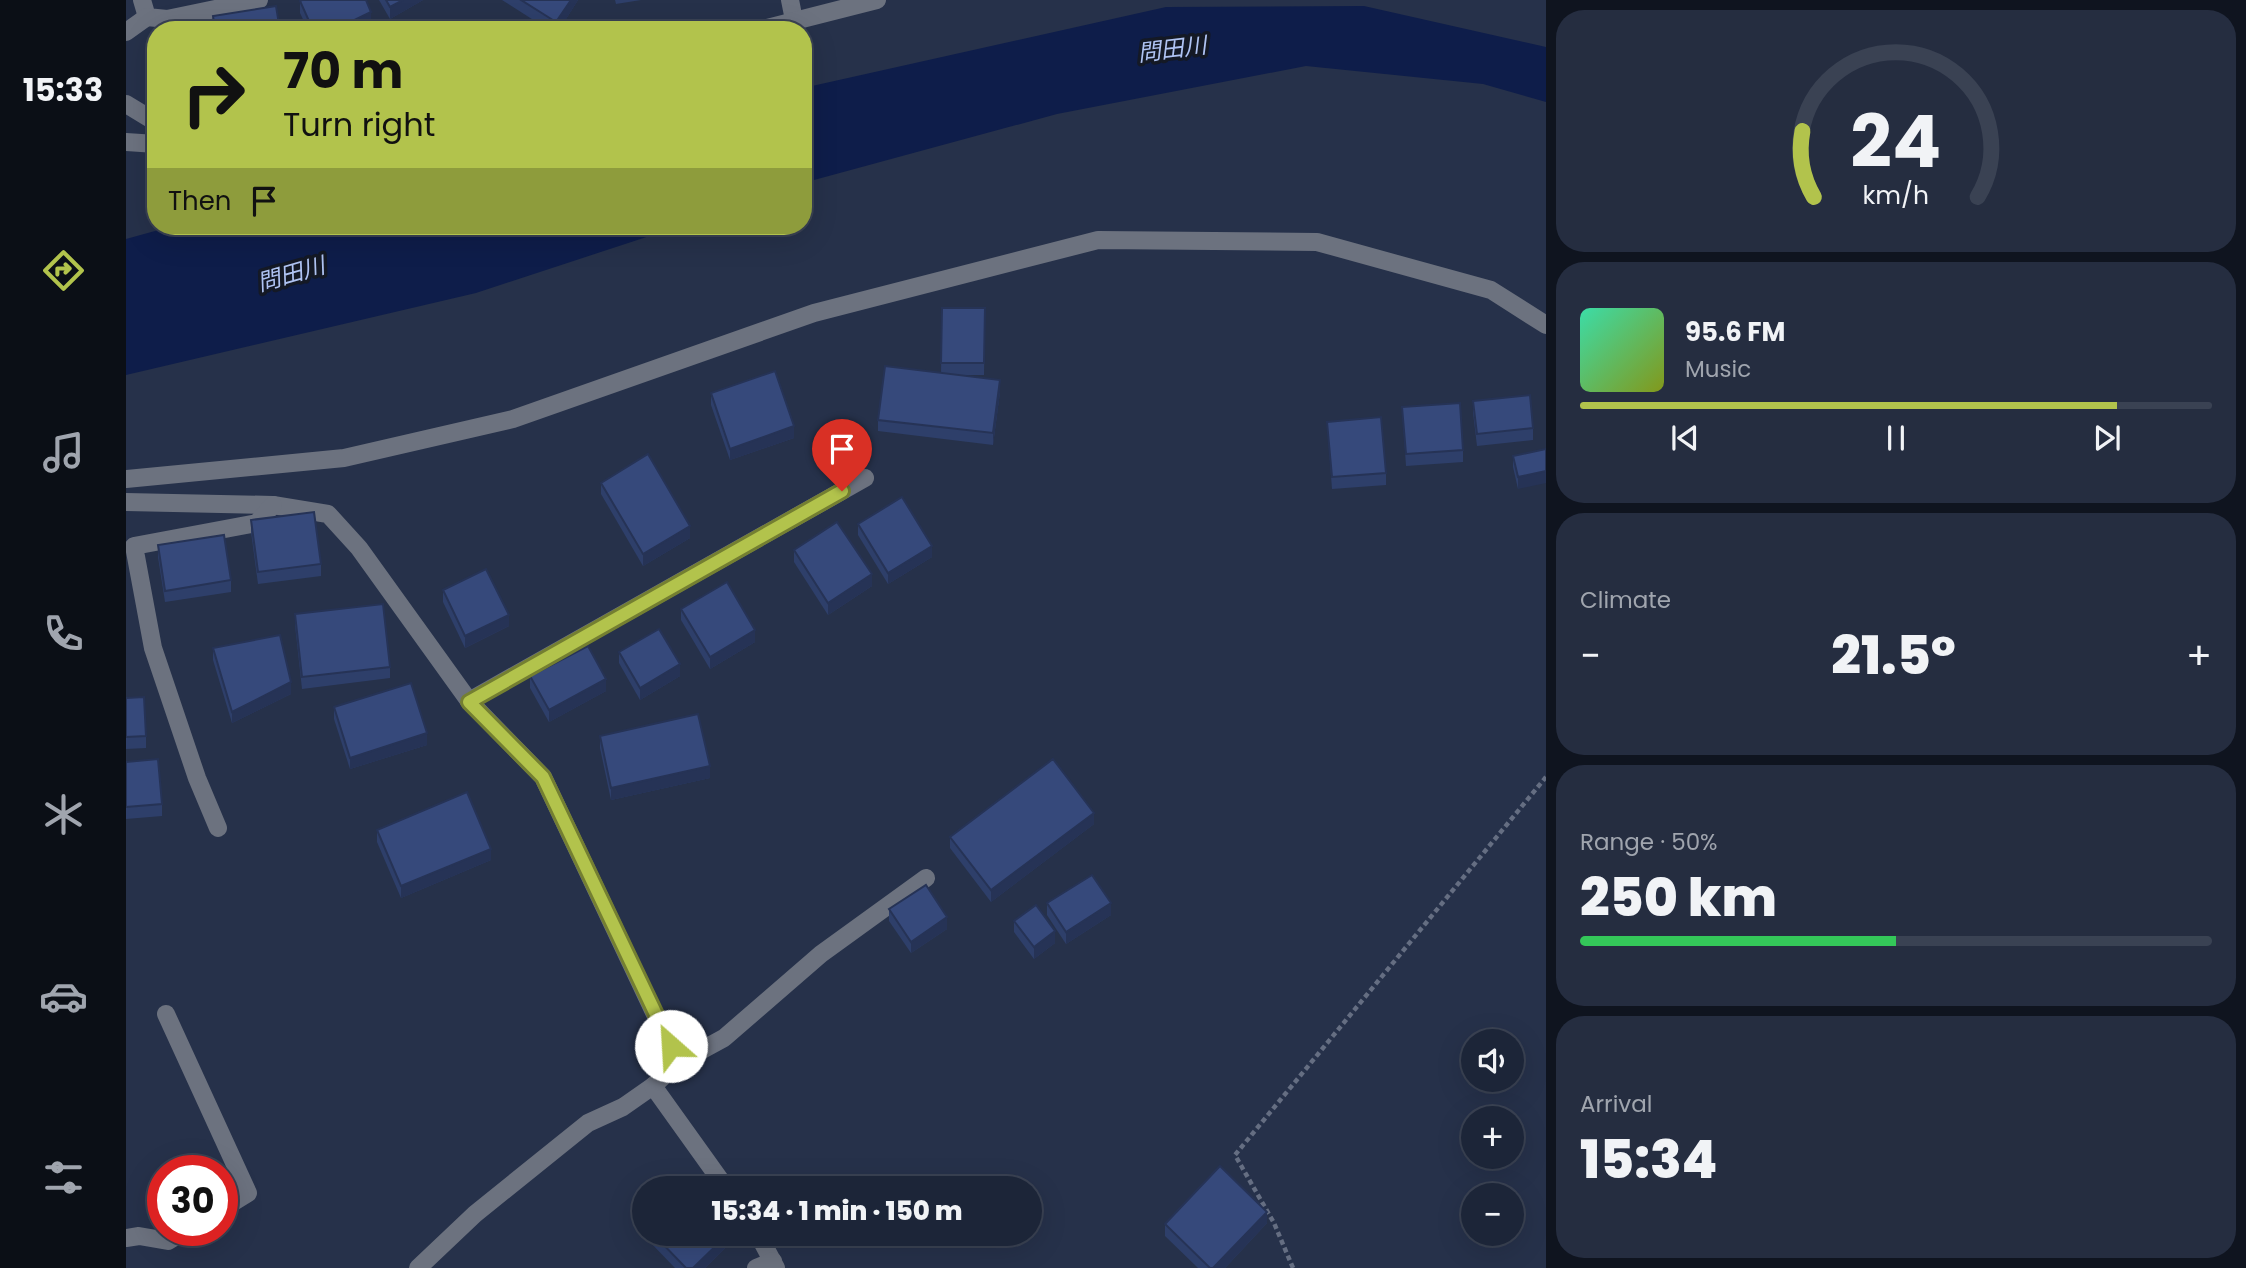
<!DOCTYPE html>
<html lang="en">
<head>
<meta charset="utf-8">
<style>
	:root { --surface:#1c2538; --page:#252d40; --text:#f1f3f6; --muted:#a0a5ae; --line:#3a4253; --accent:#b2c34c }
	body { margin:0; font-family:Poppins,"Noto Sans JP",sans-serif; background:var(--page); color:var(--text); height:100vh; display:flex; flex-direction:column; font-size:26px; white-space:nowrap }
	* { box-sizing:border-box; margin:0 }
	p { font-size:23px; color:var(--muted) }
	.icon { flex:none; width:38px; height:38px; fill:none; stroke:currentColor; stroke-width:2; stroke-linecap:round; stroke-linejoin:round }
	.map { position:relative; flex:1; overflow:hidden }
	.details { display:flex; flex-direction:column; gap:10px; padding:10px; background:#0f141f; width:700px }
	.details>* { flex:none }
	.banner { position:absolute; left:21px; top:21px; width:665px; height:214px; border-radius:28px; box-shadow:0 7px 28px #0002,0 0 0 2px var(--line); background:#b2c34c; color:#111; overflow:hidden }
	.controls { position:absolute; left:1335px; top:1029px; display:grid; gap:14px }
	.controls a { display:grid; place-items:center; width:63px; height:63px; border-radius:50%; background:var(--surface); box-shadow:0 7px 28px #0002,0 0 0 2px var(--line); font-size:35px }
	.speed { position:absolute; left:21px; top:1155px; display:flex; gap:14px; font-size:35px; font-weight:700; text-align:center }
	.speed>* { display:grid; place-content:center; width:91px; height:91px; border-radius:50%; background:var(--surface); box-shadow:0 7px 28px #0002,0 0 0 2px var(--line); line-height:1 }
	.speed .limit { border:10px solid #d22; background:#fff; color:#111 }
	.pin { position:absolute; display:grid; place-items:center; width:60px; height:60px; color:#fff; margin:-72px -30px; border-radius:50% 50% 50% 0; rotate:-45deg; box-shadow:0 0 7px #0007 }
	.pin .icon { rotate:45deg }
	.me { position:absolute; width:77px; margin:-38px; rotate:334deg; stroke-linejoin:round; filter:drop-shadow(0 0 5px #0008) }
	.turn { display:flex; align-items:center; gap:24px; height:147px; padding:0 21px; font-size:32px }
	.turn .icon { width:91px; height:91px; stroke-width:2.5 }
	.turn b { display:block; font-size:49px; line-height:60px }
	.then { display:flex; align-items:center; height:66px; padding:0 21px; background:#0003; gap:14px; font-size:26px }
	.big { font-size:52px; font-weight:800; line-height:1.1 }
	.details .tile { flex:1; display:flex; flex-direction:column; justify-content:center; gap:10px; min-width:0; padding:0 24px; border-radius:28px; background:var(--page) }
	.details .dial { align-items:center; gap:0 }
	.dial svg { height:182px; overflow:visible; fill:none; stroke:var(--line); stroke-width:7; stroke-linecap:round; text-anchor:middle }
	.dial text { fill:var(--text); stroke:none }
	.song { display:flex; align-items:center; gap:21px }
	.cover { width:84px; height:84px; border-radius:10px; background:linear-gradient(135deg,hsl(160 70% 55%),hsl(70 70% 35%)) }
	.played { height:7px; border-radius:4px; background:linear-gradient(90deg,var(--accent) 85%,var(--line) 85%) }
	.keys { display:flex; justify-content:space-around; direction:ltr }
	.heat { display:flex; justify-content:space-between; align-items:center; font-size:38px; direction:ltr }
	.charge { height:10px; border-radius:5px; background:linear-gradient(90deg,#34c759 50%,var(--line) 0) }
	.trip { position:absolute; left:506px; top:1176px; width:410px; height:70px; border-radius:35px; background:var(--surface); box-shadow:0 7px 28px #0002,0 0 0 2px var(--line); font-weight:800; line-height:70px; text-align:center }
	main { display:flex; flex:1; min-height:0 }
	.menu { display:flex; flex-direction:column; width:126px; justify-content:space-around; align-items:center; background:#0b0f16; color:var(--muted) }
	.menu .icon { width:49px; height:49px }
	.menu .selected { color:var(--accent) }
	.menu b { font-size:32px; color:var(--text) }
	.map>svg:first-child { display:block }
</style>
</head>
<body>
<main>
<nav class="menu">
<b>15:33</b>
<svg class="icon selected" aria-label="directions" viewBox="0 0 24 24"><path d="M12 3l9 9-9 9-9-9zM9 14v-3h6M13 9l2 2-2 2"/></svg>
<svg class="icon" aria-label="music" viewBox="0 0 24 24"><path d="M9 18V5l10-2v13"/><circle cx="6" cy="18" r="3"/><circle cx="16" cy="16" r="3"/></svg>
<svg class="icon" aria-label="phone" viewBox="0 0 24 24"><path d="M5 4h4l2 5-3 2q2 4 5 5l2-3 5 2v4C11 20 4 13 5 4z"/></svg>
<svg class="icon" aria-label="climate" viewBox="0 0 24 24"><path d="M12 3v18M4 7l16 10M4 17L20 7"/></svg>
<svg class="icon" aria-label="car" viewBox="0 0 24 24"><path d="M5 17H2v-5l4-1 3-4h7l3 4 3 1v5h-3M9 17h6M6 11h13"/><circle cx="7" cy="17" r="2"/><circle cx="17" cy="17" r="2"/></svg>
<svg class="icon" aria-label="filters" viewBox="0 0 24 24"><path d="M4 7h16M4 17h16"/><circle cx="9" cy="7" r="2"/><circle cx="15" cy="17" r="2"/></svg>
</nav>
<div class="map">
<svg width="1420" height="1268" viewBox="0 0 1420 1268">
	<rect width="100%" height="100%" fill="#26314a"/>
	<!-- water -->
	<g fill="#0e1d4a">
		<path d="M1238,6l182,41v55l-63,-18 -177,-18 -249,48 -254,69v-95l363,-81z"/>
		<path d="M47,226h507l-204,67 -350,82v-136z"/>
	</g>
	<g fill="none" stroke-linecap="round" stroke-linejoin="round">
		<!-- path -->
		<path stroke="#656e82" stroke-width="4.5" stroke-dasharray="5 3.5" stroke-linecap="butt" d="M1167,1268l-19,-45 -39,-68 311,-378"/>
		<!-- minor -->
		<g stroke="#6c727f" stroke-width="18">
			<path d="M16,0l5,17 20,2 92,-19"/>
			<path d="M664,0l4,20"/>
			<path d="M633,30l118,-30"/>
			<path d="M0,32l21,-15"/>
			<path d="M0,104l28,17 2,12"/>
			<path d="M0,142l30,2"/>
			<path d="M0,479l218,-21 169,-39 301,-106 284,-73 219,2 174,48 55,35"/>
			<path d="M0,502l147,3 55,9 31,34 110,153 74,76 135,286 -25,23 -30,21 -35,16 -113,91 -57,54"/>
			<path d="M343,701l396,-223"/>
			<path d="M92,828l-21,-50 -44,-130 -19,-102 123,-23 16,-18"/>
			<path d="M40,1014l82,179 -26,16"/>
			<path d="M552,1063l46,-25 97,-84 105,-76"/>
			<path d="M527,1086l73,102"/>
			<path d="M632,1234l18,34"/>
			<path d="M0,1238l13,-2 29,5 18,-11"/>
			<path d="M630,1268l17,-7"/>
		</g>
	</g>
	<!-- wall -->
	<g fill="#2e3f6a">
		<path d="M253,0h44l-33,19z"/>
		<path d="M376,0h76l-19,30h-10z"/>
		<path d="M489,0h26l-25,4z"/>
		<path d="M174,1l71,23 -12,6h-51l-8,-17z"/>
		<path d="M816,308h43l-1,67h-31l47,17 -7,53 -115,-14v-11l63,-47z"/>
		<path d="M585,393l83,45 -64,22 -19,-55z"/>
		<path d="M1347,401l60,27v12l-56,6 -4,-33z"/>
		<path d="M1276,407l61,43v12l-57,4z"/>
		<path d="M1201,422l59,51v12l-54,4z"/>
		<path d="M1420,449l-28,40 -5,-22v-11z"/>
		<path d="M475,483l89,55 -47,28 -42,-72z"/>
		<path d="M125,520l70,44v12l-63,8 -7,-52z"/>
		<path d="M732,524l74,33 -44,27 -30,-49z"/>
		<path d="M32,545l73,35v12l-66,10 -7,-45z"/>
		<path d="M668,550l78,36 -44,29 -34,-53z"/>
		<path d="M317,590l66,36 -44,22 -22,-46z"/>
		<path d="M555,609l74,33 -45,27 -29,-49z"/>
		<path d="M169,614l95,53v11l-88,11 -7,-64z"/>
		<path d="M87,648l78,46 -59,29 -19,-63z"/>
		<path d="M493,652l61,24 -40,24 -21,-37z"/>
		<path d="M404,676l76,15 -57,31 -19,-34z"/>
		<path d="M0,698l20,38v12l-20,1z"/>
		<path d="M208,707l93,38 -77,24 -16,-50z"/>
		<path d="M474,736l110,42 -99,22 -11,-52z"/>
		<path d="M0,762l36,42v12l-36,3z"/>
		<path d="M968,824l-103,78 -41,-54v-11z"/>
		<path d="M251,830l114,30 -90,38 -24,-56z"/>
		<path d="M921,903l64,12 -45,29 -19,-29z"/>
		<path d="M763,909l58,20 -36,24 -22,-32z"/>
		<path d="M888,921l41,22 -21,16 -20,-27z"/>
		<path d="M1141,1223l-42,45h-27l-33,-32v-12z"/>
		<path d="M523,1234h84v6l-28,28h-30l-26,-27z"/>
	</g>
	<!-- shaded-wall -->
	<g fill="#263356">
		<path d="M277,0h20l-33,19v-12z"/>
		<path d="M445,0h7l-19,30h-3v-8z"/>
		<path d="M245,12v12l-12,6h-25z"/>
		<path d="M874,380v12l-7,53v-12z"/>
		<path d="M668,426v12l-64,22v-11z"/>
		<path d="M1420,471v12l-28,6v-12z"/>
		<path d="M564,526v12l-47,28v-12z"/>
		<path d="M806,546v11l-44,27v-11z"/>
		<path d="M746,574v12l-44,29v-12z"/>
		<path d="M383,615v11l-44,22v-12z"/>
		<path d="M629,630v12l-45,27v-12z"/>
		<path d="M554,664v12l-40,24v-12z"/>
		<path d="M480,679v12l-57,31v-12z"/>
		<path d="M165,682v12l-59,29v-11z"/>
		<path d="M301,733v12l-77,24v-11z"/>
		<path d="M584,766v12l-99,22v-12z"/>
		<path d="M968,813v11l-103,78v-12z"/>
		<path d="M365,849v11l-90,38v-12z"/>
		<path d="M985,903v12l-45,29v-12z"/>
		<path d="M821,917v12l-36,24v-11z"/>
		<path d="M929,931v12l-21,16v-12z"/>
		<path d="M1141,1212v11l-42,45h-12z"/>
		<path d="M602,1234h5v6l-28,28h-12z"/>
	</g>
	<!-- building -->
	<g fill="#36497b" stroke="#263356" stroke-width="2">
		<path d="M176,0h64l5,12 -37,18h-21l-13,-29z"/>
		<path d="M260,0h17l-13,7z"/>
		<path d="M395,0h50l-15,22z"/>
		<path d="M150,6l4,24h-65l-2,-14z"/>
		<path d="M816,308h43l-1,55h-43z"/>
		<path d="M759,366l115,14 -7,53 -115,-13z"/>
		<path d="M649,371l19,55 -64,23 -19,-56z"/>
		<path d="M1404,395l3,33 -56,6 -4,-33z"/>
		<path d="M1334,403l3,47 -57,4 -4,-47z"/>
		<path d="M1255,417l5,56 -54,4 -5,-55z"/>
		<path d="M1420,449v22l-28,6 -5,-21z"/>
		<path d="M522,454l42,72 -47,28 -42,-71z"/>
		<path d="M776,497l30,49 -44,27 -30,-49z"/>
		<path d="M188,512l7,52 -63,8 -7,-52z"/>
		<path d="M711,522l35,52 -44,29 -34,-53z"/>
		<path d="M98,535l7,45 -66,11 -7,-46z"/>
		<path d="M360,569l23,46 -44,21 -22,-46z"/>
		<path d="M601,582l28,48 -45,27 -29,-48z"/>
		<path d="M257,604l7,63 -88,10 -7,-63z"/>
		<path d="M533,629l21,35 -40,24 -21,-36z"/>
		<path d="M154,635l11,47 -59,30 -19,-64z"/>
		<path d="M462,646l18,33 -57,31 -19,-34z"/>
		<path d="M285,683l16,50 -77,25 -16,-51z"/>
		<path d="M18,697l2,39 -20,1v-39z"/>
		<path d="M572,714l12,52 -99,22 -11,-52z"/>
		<path d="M32,759l4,45 -36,3v-45z"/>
		<path d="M927,759l41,54 -103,77 -41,-53z"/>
		<path d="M341,792l24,57 -90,37 -24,-56z"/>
		<path d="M966,875l19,28 -45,29 -19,-29z"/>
		<path d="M800,885l21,32 -36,25 -22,-33z"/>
		<path d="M910,905l19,26 -21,16 -20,-26z"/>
		<path d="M1094,1166l47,46 -54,56h-3l-45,-44z"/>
		<path d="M527,1234h75l-35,34h-7z"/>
	</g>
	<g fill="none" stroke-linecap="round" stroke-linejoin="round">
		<defs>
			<path id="route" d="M545,1046l-128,-269 -74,-75 373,-211"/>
		</defs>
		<!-- route casing -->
		<use href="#route" stroke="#747f31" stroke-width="18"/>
		<!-- route -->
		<use href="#route" stroke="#b2c34c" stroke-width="12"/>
	</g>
	<g text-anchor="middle" stroke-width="7" stroke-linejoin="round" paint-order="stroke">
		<!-- water labels -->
		<g font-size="23" font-style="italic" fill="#afc3f2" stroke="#141925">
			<text transform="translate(1046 49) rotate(-7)" y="8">問田川</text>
			<text transform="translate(165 274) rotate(-16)" y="8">問田川</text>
		</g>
	</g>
</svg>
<div class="controls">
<a><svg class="icon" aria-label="sound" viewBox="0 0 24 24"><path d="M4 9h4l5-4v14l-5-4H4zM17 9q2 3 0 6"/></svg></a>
<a>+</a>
<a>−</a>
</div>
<div class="speed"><div class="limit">30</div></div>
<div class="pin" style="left:716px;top:491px;background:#d93025"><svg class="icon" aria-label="arrive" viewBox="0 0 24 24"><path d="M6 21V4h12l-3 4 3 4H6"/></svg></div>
<svg class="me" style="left:545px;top:1046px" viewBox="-20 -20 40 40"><circle r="19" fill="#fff"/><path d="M0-13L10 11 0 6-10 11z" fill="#b2c34c"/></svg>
<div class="trip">15:34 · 1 min · 150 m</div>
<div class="banner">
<div class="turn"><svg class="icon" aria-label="right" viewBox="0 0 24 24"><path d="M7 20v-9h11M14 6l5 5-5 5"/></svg><div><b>70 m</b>Turn right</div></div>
<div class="then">Then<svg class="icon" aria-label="arrive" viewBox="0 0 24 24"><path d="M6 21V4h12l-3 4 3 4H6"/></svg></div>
</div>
</div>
<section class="details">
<div class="tile dial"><svg viewBox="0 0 100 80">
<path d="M14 69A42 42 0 1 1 86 69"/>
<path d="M14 69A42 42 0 0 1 9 40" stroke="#b2c34c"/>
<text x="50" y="56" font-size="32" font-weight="700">24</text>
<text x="50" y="72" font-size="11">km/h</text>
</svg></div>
<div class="tile">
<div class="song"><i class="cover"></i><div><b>95.6 FM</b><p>Music</p></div></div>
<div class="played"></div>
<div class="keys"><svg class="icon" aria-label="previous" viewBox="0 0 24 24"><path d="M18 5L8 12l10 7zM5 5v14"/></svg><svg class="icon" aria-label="pause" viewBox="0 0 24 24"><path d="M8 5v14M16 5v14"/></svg><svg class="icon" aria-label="next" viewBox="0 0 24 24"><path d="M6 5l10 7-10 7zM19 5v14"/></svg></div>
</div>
<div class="tile"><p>Climate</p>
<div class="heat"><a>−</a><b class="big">21.5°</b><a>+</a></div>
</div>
<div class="tile"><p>Range · 50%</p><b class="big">250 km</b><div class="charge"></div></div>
<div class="tile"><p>Arrival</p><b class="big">15:34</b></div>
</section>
</main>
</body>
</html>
